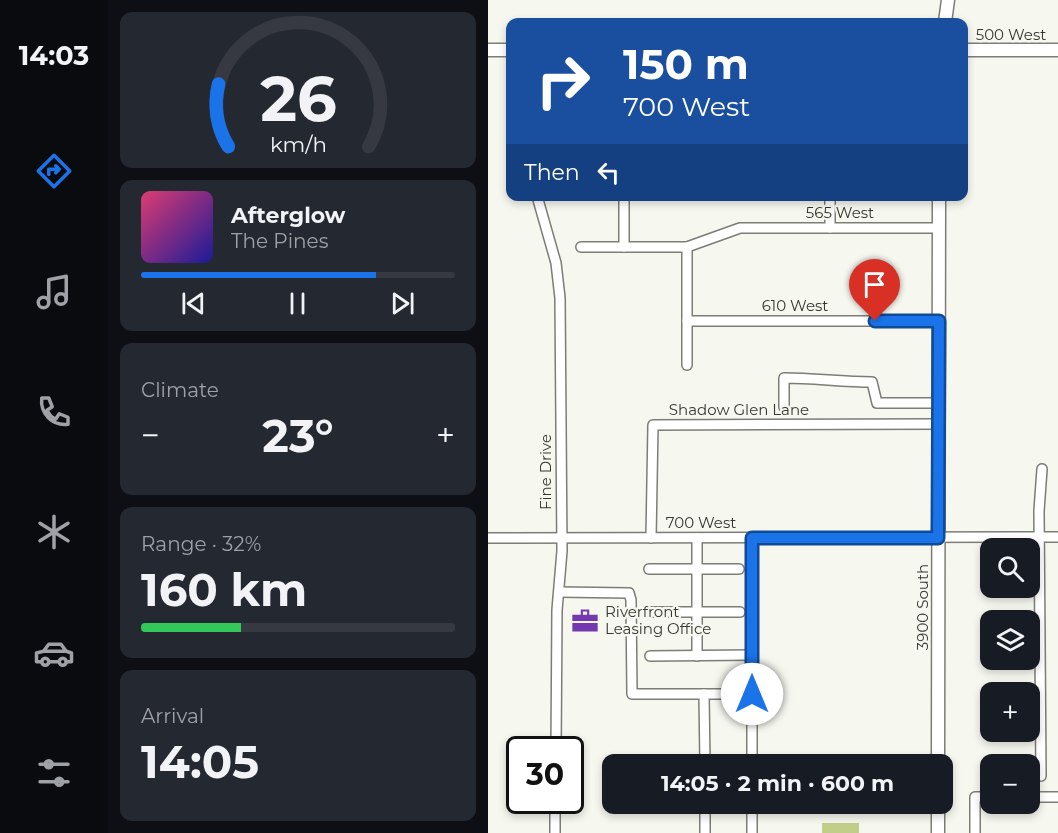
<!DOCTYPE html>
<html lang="en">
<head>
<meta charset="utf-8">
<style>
	:root { --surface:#171b24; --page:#242831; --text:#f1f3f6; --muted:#9ea1a6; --line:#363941; --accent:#1a73e8 }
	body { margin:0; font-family:Montserrat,sans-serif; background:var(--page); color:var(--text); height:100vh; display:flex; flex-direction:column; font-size:22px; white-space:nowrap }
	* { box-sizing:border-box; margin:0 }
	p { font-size:20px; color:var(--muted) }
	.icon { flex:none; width:33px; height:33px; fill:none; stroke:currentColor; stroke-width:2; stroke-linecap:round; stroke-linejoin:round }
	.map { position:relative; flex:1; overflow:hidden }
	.sheet { display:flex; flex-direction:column; gap:12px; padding:12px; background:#0d0f14; width:380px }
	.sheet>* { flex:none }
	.top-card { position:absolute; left:18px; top:18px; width:462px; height:183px; border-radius:12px; box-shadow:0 3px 9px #0003; background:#1a4fa0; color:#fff; overflow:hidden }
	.tools { position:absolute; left:492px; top:538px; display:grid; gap:12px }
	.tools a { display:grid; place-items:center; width:60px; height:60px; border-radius:12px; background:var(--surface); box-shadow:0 3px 9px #0003; font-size:30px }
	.speed { position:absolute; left:18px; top:736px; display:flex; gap:12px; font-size:30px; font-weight:700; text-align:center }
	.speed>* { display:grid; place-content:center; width:78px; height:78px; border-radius:50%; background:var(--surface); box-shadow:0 3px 9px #0003; line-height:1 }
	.speed .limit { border:3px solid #111; border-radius:9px; background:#fff; color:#111 }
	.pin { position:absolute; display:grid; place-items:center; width:51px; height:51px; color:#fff; margin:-62px -26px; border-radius:50% 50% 50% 0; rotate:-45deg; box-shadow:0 0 6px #0007 }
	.pin .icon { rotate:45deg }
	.me { position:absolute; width:66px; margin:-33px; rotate:0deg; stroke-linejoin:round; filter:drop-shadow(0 0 4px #0008) }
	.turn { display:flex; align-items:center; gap:21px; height:126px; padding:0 18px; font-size:27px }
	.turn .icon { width:78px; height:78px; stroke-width:2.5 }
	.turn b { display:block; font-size:42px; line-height:51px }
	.then { display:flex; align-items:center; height:57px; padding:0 18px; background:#0003; gap:12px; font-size:22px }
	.big { font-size:45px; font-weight:700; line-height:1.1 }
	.sheet .card { flex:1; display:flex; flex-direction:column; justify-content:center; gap:9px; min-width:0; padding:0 21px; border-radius:12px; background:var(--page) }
	.sheet .dial { align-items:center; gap:0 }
	.dial svg { height:156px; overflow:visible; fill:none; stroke:var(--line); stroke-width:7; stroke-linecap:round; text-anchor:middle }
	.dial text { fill:var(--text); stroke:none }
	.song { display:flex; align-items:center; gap:18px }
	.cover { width:72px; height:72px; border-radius:9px; background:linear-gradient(135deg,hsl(340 70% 55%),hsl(240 70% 35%)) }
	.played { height:6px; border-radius:3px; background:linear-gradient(90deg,var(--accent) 75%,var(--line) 75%) }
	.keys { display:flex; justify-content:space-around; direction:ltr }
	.heat { display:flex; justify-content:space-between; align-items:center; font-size:33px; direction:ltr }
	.charge { height:9px; border-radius:4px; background:linear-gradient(90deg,#34c759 32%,var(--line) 0) }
	.trip { position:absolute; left:114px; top:754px; width:351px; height:60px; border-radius:12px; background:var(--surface); box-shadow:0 3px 9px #0003; font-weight:700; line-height:60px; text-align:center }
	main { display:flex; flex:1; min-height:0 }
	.tab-bar { display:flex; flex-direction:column; width:108px; justify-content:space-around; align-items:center; background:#090b0e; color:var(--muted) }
	.tab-bar .icon { width:42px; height:42px }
	.tab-bar .current { color:var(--accent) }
	.tab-bar b { font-size:27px; color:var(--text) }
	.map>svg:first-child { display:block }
</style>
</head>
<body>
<main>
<nav class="tab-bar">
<b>14:03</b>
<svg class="icon current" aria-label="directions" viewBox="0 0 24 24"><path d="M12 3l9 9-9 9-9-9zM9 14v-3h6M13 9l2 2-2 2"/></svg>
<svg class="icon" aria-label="music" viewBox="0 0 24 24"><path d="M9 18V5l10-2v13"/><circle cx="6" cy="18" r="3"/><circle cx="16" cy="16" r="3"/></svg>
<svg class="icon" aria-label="phone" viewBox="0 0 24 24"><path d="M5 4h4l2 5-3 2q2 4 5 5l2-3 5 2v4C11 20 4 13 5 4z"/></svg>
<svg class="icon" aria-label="climate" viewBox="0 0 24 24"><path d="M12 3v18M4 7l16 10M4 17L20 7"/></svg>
<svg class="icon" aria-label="car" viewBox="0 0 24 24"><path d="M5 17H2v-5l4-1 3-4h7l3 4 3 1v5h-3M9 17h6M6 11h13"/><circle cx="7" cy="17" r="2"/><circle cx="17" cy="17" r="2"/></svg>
<svg class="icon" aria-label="filters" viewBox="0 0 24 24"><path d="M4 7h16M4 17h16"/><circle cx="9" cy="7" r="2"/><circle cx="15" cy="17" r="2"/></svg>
</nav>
<section class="sheet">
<div class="card dial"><svg viewBox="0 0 100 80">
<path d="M14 69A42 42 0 1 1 86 69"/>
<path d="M14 69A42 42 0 0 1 9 37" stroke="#1a73e8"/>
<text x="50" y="56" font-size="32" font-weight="700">26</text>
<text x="50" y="72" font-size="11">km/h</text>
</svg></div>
<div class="card">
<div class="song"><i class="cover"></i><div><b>Afterglow</b><p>The Pines</p></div></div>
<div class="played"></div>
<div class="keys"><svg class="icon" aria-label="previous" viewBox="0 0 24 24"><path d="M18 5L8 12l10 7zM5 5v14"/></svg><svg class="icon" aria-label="pause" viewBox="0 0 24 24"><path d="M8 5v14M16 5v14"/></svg><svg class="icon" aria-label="next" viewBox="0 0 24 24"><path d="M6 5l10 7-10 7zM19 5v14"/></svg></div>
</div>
<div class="card"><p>Climate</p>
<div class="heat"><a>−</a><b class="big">23°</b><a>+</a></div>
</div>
<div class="card"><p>Range · 32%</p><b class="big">160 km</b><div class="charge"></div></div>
<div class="card"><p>Arrival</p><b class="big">14:05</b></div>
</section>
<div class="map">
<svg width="571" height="833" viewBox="0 0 571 833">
	<rect width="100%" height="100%" fill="#f6f7ef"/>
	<!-- green -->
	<rect fill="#c1ce87" x="334" y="823" width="37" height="10"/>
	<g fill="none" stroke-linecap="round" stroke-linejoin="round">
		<defs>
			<g id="minor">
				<path d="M49,196l19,67 4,35 2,253 -5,59 -1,140"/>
				<path d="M136,196v51"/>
				<path d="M342,196v32"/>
				<path d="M93,247h106l53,-19h199"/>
				<path d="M199,247v118"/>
				<path d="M199,321h252"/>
				<path d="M296,407v-29c30,0 58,4 88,4l5,21h62"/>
				<path d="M0,538l571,-1"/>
				<path d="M163,538l2,-113 286,-1"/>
				<path d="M209,538v118"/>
				<path d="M264,538v227"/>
				<path d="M161,569h90"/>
				<path d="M71,592l70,1 2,7 1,94h120"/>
				<path d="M161,612h91"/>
				<path d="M162,656l102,-1"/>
				<path d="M216,694l1,71"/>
				<path d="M553,776l-2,-265 3,-42"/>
				<path d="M542,797h29"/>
				<path d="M217,804v29"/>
				<path d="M264,804v29"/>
				<path d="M67,833v-32"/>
				<path d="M487,833v-36h15"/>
			</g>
			<g id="major">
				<path d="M457,22l3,-22"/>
				<path d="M0,50h22"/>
				<path d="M476,50h95"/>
				<path d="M450,765l1,-569"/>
				<path d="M450,833v-29"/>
			</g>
		</defs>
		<!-- minor casing -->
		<use href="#minor" stroke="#7c7d76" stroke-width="12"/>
		<!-- major casing -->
		<use href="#major" stroke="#7c7d76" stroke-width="15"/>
		<!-- minor -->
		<use href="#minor" stroke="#fff" stroke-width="9"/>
		<!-- major -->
		<use href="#major" stroke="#fff" stroke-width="12"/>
	</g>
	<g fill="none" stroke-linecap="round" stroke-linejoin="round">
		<defs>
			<path id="route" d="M264,694v-156h186l1,-217h-64"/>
		</defs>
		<!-- route casing -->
		<use href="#route" stroke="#114b97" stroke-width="15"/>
		<!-- route -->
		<use href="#route" stroke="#1a73e8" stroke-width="10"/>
	</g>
	<!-- icons -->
	<defs>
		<symbol id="office-bare" viewBox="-9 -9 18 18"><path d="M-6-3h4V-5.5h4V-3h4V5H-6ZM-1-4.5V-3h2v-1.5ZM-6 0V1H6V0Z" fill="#7439ae" stroke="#f6f7ef" stroke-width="2.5" paint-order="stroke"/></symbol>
	</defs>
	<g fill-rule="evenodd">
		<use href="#office-bare" x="78" y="602" width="38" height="38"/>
	</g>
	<g text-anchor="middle" stroke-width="4.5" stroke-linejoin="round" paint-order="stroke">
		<!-- street labels -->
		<g font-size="15" fill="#363734" stroke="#f6f7ef">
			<text x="523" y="40">500 West</text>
			<text x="352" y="218">565 West</text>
			<text x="307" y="311">610 West</text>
			<text x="251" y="415">Shadow Glen Lane</text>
			<text transform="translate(58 472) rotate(-90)" y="5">Fine Drive</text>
			<text x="213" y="528">700 West</text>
			<text transform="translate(435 607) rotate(-90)" y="5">3900 South</text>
		</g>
		<!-- poi labels -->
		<g font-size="15" fill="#363734" stroke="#f6f7ef" text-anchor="start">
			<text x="117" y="617">Riverfront<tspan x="117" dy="17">Leasing Office</tspan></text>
		</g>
	</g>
</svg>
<div class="tools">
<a><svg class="icon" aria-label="search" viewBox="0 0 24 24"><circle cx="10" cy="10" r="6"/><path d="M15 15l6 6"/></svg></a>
<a><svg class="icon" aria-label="layers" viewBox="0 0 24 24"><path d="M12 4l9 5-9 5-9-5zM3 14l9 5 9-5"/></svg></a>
<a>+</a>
<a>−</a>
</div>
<div class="speed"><div class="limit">30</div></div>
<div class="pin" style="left:387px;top:321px;background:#d93025"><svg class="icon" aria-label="arrive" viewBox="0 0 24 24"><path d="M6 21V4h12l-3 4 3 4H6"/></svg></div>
<svg class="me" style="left:264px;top:694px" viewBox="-20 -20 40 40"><circle r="19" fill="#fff"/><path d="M0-13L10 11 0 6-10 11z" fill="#1a73e8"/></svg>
<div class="trip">14:05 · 2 min · 600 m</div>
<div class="top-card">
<div class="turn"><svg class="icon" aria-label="right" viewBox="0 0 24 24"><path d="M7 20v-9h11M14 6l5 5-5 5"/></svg><div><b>150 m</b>700 West</div></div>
<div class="then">Then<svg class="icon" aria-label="left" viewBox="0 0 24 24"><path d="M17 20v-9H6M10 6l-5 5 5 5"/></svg></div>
</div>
</div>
</main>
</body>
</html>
